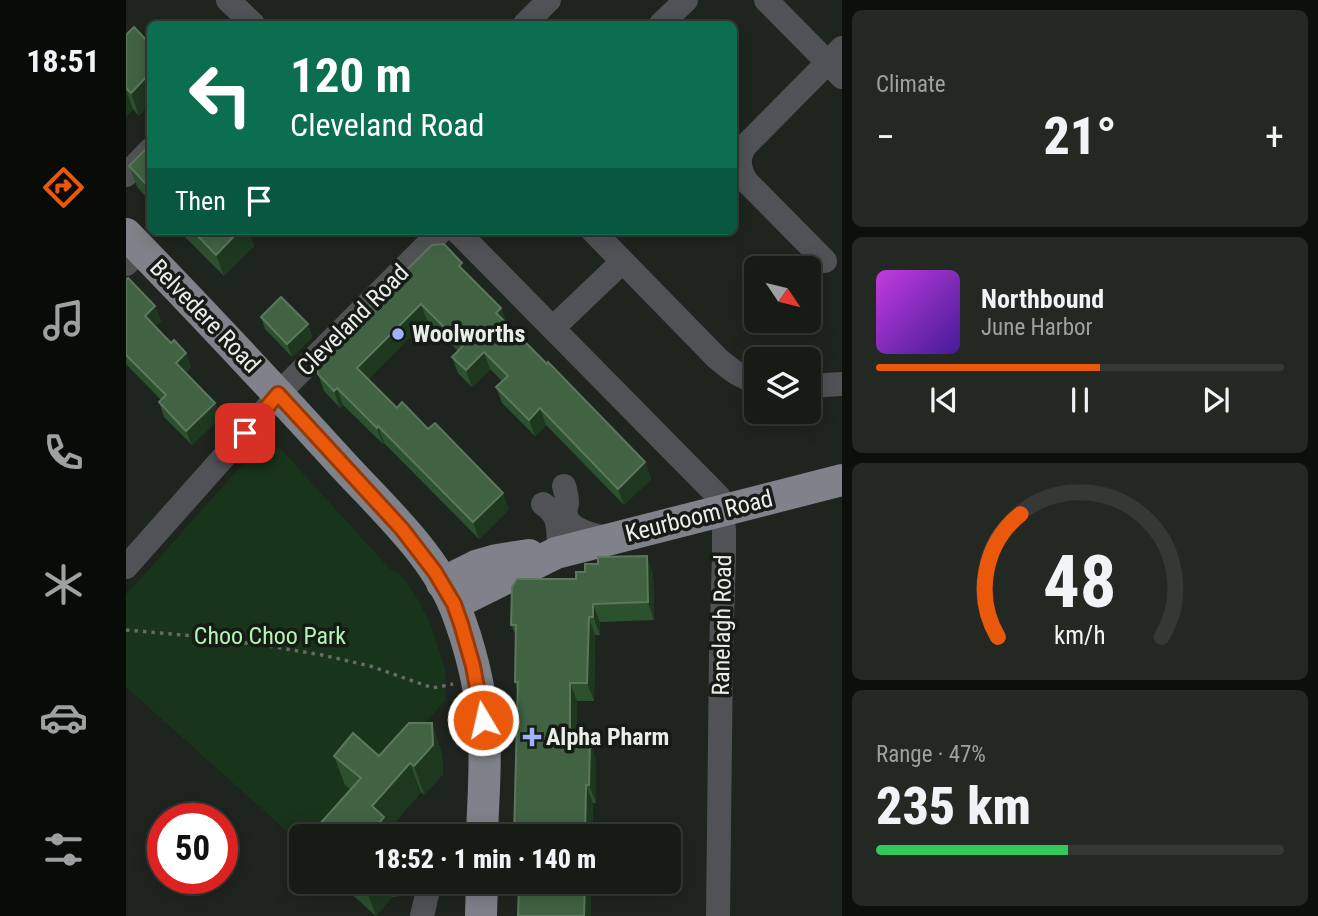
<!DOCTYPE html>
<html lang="en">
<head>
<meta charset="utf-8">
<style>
	:root { --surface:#161b16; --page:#232823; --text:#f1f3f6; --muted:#9ea1a1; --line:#353935; --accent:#ea580c }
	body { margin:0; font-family:"Roboto Condensed",sans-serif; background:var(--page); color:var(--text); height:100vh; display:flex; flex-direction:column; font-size:26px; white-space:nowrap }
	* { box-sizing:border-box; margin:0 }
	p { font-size:23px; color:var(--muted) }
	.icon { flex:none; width:38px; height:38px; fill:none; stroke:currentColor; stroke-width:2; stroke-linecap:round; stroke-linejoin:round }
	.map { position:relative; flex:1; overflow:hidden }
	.panel { display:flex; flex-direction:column; gap:10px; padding:10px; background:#0c0f0c; width:476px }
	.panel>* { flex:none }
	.hud { position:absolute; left:21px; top:21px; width:590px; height:214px; border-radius:10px; box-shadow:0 4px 18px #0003,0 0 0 2px var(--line); background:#0b6e4f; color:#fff; overflow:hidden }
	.needle { width:46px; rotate:125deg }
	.tools { position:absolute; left:618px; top:256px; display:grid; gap:14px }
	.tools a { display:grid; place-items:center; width:77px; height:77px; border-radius:10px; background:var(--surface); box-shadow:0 4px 18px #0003,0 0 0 2px var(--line); font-size:35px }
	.speed { position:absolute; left:21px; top:803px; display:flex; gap:14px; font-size:35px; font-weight:700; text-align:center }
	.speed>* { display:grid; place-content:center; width:91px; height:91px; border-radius:50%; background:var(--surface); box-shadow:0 4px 18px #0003,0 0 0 2px var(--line); line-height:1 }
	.speed .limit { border:10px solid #d22; background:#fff; color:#111 }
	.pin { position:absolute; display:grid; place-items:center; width:60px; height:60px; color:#fff; margin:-30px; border-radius:14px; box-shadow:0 4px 10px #0006 }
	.me { position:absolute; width:77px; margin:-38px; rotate:351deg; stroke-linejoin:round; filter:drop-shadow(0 0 5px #0008) }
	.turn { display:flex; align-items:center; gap:24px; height:147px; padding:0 28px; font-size:32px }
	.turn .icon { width:91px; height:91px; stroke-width:2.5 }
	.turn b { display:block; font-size:49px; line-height:60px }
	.then { display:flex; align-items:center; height:66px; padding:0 28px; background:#0003; gap:14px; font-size:26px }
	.big { font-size:52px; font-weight:800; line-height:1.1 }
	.panel .widget { flex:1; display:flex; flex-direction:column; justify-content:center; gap:10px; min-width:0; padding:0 24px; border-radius:10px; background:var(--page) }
	.panel .dial { align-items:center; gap:0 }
	.dial svg { height:182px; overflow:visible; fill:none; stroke:var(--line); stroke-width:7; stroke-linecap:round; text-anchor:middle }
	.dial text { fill:var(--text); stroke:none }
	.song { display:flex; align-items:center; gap:21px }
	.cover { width:84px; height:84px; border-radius:10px; background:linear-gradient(135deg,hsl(290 70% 55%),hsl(260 70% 35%)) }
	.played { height:7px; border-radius:4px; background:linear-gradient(90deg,var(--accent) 55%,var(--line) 55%) }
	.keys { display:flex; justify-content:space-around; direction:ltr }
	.heat { display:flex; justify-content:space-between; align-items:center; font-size:38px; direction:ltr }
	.charge { height:10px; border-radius:5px; background:linear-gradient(90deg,#34c759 47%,var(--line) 0) }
	.trip { position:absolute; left:163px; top:824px; width:392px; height:70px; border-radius:10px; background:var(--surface); box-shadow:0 4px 18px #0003,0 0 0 2px var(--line); font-weight:800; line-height:70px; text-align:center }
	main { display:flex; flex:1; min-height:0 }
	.dock { display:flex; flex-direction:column; width:126px; justify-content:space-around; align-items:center; background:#090b09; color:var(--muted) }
	.dock .icon { width:49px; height:49px }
	.dock .on { color:var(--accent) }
	.dock b { font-size:32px; color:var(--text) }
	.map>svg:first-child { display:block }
</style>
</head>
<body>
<main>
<nav class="dock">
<b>18:51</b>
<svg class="icon on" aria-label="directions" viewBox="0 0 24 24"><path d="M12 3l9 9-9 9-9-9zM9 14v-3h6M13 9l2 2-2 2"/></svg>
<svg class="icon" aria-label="music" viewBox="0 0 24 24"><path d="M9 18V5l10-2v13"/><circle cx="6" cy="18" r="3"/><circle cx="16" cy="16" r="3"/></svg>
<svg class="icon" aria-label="phone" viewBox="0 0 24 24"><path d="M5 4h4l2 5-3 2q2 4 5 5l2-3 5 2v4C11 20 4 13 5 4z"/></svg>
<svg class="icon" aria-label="climate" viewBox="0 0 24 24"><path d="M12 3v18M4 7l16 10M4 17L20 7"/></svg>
<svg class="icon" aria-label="car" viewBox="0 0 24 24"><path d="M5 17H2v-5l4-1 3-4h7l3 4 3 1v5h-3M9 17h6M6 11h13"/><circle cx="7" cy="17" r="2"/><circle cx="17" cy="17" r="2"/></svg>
<svg class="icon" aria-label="filters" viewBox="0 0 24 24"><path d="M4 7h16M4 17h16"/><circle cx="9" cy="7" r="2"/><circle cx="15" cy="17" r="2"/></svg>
</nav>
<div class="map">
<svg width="716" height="916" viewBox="0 0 716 916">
	<rect width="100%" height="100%" fill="#1e241e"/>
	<!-- green -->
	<path fill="#18341a" d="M154,448l110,121 10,5 19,27 13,27 13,41 1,31 -126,136h-19v8l-175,-157v-92l130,-146z"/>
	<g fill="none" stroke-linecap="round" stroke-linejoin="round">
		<!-- path -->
		<path stroke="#666b66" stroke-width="3.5" stroke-dasharray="3.5 5" stroke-linecap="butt" d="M0,630l68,6 81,11 47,8 48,11 63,22 20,-4"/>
		<!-- minor -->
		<g stroke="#515256" stroke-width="24">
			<path d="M102,0l25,24"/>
			<path d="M640,0l76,77"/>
			<path d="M399,24l24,-24"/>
			<path d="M535,24l25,-24"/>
			<path d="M0,175l24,-25"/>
			<path d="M331,231l262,266 5,32v28l-3,97 -3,262"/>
			<path d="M467,231l124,127c12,10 23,20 39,23"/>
			<path d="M699,261l-79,-80c-7,-13 -9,-22 -1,-35l97,-98"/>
			<path d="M0,264l15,-14"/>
			<path d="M427,328l69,-66"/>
			<path d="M682,386l34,-2"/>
			<path d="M438,486c2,6 3,11 3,17 -1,4 -2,8 -1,12 3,16 32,22 45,23"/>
			<path d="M417,504c20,14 13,25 17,47"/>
			<path d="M0,567l136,-153 16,-20 163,-163"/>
			<path d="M296,916l8,-34"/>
		</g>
		<!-- major -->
		<g stroke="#7f828a" stroke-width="32">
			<path d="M0,234c74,76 146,153 218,232 38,41 89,88 111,141 14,36 24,75 28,113 4,38 0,78 -1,116"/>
			<path d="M316,583l34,-17 21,-6 32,-5"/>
			<path d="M328,604l102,-51 286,-73"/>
			<path d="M355,916l1,-34"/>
		</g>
	</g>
	<!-- wall -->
	<g fill="#2c512f">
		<path d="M0,35l13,81 -6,-7 -7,7z"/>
		<path d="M24,145v56l-13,-14 -8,-21z"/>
		<path d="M53,231h69l6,15 -30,30z"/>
		<path d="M339,272l36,36 6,16 138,138 6,17 -27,26 -78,-80 -11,11 -33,-33 -6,-16 6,-6 -12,-12 -18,18 -14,-14 -6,-16 6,-6 -31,-31 -59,59 29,29 112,101 -30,30 -95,-96 -1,1 -40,-39 -3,3 -16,-17 -6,-17z"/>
		<path d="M0,280l29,26 6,15 -6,5 16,17 15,10 5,14 -5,6 29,30 5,15 -28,27 -28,-28 -5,-15 2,-2 -35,-36z"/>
		<path d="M135,317l47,7 4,13 -20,20 -27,-28z"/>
		<path d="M527,573l1,47 -54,2v13h-5l-1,66h-17v40l19,18v44h-3l-1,33h-77l2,-146 -2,-8 1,-46 -5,-11 65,-46z"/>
		<path d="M316,753l1,21 -19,21 -3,-3 -32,37 3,7h-83l41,-47 -5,-4 -11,-29h45z"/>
		<path d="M212,882h68l-2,2 2,11 -14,2 -16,19z"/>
	</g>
	<!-- shaded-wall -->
	<g fill="#1e3820">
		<path d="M24,73v31l-11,12 -8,-23z"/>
		<path d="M0,90l7,19 -7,7z"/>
		<path d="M113,231h9l6,15 -30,30 -8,-21z"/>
		<path d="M295,304l6,16 -64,65 -6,-17z"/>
		<path d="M29,306l6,15 -11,10 -5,-15z"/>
		<path d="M375,308l6,16 -11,-11z"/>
		<path d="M182,324l4,13 -20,20 -5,-13z"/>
		<path d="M358,352l6,17 -18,18 -6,-17z"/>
		<path d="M60,353l5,14 -10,11 -5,-15z"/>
		<path d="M211,388l6,17 -3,3 -6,-17z"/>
		<path d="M89,403l5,15 -28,27 -6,-14z"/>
		<path d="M414,408l6,17 -11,11 -6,-16z"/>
		<path d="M252,426l6,17 -1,1 -6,-16z"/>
		<path d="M519,462l6,17 -27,26 -6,-16z"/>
		<path d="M377,493l6,16 -30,30 -6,-17z"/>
		<path d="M521,556l6,17 1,47 -6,-18z"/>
		<path d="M467,604l7,18v13l-7,-18z"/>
		<path d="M463,617l6,18 -1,66 -7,-18z"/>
		<path d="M444,683l7,18v58l-7,-18z"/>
		<path d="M306,723l10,30 1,21 -19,21 -10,-29z"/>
		<path d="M464,741l6,18v44l-7,-18z"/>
		<path d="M284,763l11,29 -32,37 3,7h-15l-3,-7 -2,-23z"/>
		<path d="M460,785l7,18 -1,33h-7z"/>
		<path d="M243,882h18l5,15 -16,19 -11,-30z"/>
		<path d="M275,882h5l-2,2 2,11z"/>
		<path d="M459,882h2l4,12v22h-7z"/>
	</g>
	<!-- building -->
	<g fill="#416243" stroke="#5b785d" stroke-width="2">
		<path d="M8,27l16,17v29l-19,20 -5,-5v-53z"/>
		<path d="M24,145v43l-21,-22z"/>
		<path d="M67,231h46l-23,24z"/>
		<path d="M318,244l18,19 -3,3 42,42 -5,5 51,51 1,-2 97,100 -27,27 -78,-81 -11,12 -33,-33 12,-11 -24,-24 -18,18 -14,-13 11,-11 -42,-42 -64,64 40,40 5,-6 26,27 7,-6 68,70 -30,29 -95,-96 -1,2 -40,-40 -3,3 -16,-17 -3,-14 117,-115z"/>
		<path d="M2,278l27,28 -10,10 26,27 3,-3 12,13 -10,10 39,40 -29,28 -27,-29 7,-7 -40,-40v-75z"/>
		<path d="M155,297l27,27 -21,20 -26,-27z"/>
		<path d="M521,556l1,46 -55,2v13h-4l-2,66h-17v58h20l-1,44h-3l-1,51h-64v-1h-7l4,-153h-3l1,-57h-5l1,-38 5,-8h59v-7h9v-8h13v-7z"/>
		<path d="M283,723h23l1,22 -19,21 -4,-3 -38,43 12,11 -10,12 9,7h-74l52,-58 -27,-22 19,-23 26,23z"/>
		<path d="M234,882h9l-4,4z"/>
		<path d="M393,882h66l-1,34h-66z"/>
	</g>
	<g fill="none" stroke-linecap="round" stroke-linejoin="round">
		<defs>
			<path id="route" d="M119,433l33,-39 124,135 33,43 19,32 7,20 12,42 10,54"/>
		</defs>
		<!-- route casing -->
		<use href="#route" stroke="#983908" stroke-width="18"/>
		<!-- route -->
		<use href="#route" stroke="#ea580c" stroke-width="12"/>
	</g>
	<!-- markers -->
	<g fill="#a1b3fd" stroke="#151b15" stroke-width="2.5">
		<circle cx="272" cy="334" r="7"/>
		<path d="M402.5 726.5h7v7h7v7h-7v7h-7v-7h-7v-7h7z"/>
	</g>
	<g text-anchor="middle" stroke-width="7" stroke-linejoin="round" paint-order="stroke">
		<!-- street labels -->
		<g font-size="24" fill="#eaeeea" stroke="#151b15">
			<text transform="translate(79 316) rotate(46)" y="8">Belvedere Road</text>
			<text transform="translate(227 320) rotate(-45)" y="8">Cleveland Road</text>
			<text transform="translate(573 516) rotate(-14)" y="8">Keurboom Road</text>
			<text transform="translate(596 625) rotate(-89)" y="8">Ranelagh Road</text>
		</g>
		<!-- poi labels -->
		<g font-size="24" font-weight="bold" fill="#eaeeea" stroke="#151b15" text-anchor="start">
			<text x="286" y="342">Woolworths</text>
			<text x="420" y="745">Alpha Pharm</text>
		</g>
		<!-- park labels -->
		<g font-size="24" fill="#b5f4b7" stroke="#151b15">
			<text x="144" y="644">Choo Choo Park</text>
		</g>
	</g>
</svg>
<div class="tools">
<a><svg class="needle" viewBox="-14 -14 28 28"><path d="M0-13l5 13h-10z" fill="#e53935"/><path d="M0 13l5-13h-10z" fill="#9ea1a1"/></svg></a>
<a><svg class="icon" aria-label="layers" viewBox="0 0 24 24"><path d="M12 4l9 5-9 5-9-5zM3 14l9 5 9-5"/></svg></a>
</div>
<div class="speed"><div class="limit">50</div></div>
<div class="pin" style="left:119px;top:433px;background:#d93025"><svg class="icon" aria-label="arrive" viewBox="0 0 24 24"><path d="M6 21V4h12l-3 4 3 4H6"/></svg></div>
<svg class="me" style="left:357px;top:720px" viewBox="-20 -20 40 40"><circle r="17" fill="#ea580c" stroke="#fff" stroke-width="3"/><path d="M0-11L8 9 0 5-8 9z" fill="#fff"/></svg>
<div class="trip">18:52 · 1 min · 140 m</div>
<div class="hud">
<div class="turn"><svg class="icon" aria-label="left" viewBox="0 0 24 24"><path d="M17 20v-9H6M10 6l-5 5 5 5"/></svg><div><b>120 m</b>Cleveland Road</div></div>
<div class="then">Then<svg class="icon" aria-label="arrive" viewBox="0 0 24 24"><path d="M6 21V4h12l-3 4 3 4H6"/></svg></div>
</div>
</div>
<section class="panel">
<div class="widget"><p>Climate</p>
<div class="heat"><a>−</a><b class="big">21°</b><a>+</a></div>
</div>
<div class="widget">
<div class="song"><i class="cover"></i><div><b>Northbound</b><p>June Harbor</p></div></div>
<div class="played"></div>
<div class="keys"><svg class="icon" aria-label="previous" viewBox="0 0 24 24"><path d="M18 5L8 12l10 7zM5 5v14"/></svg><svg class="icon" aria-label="pause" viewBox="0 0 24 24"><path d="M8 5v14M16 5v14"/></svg><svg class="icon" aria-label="next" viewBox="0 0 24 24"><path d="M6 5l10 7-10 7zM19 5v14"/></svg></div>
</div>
<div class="widget dial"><svg viewBox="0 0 100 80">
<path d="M14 69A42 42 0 1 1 86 69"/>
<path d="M14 69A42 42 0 0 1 24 15" stroke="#ea580c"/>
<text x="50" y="56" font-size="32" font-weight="700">48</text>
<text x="50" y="72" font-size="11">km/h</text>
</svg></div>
<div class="widget"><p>Range · 47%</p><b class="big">235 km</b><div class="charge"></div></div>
</section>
</main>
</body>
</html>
